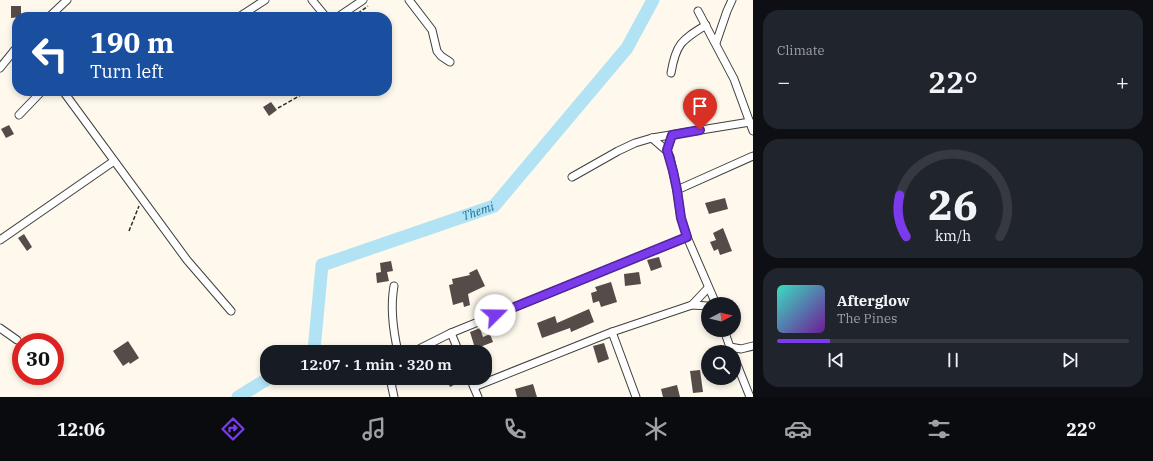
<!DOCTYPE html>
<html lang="en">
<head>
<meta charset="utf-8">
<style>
	:root { --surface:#171b24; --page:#20242c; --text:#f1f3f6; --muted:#9ea1a6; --line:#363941; --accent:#7c3aed }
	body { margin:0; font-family:"IBM Plex Serif",serif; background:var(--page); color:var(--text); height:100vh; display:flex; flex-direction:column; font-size:15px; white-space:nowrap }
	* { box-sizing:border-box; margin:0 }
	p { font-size:13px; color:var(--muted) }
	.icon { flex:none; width:22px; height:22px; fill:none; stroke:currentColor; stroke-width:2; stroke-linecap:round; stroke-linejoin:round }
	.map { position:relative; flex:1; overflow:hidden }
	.drawer { display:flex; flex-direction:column; gap:10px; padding:10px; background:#0d0f14; width:400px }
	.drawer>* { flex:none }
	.top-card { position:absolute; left:12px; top:12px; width:380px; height:84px; border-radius:16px; box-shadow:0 2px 6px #0003; background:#1a4fa0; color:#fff; overflow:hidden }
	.needle { width:26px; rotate:83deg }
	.tools { position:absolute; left:701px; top:297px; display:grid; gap:8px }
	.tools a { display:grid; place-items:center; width:40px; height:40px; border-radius:50%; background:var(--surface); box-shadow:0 2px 6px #0003; font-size:20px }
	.speed { position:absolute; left:12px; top:333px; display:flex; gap:8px; font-size:20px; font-weight:700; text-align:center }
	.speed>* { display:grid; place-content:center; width:52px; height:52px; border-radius:50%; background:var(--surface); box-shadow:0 2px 6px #0003; line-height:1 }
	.speed .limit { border:6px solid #d22; background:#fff; color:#111 }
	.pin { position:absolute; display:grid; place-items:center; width:34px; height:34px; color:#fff; margin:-41px -17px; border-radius:50% 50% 50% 0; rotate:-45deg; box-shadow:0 0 4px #0007 }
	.pin .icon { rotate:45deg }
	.me { position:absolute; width:44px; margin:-22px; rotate:68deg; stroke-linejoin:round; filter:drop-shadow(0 0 3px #0008) }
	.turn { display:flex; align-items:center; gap:14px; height:84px; padding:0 12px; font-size:18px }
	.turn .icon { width:52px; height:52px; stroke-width:2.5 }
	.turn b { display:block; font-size:28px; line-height:34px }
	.big { font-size:30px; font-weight:600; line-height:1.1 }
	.drawer .tile { flex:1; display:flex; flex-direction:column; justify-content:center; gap:6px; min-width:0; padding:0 14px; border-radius:16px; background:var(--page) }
	.drawer .dial { align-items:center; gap:0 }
	.dial svg { height:104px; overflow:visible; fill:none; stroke:var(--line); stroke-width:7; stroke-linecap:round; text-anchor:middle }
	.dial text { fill:var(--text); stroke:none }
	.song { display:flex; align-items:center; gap:12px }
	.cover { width:48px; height:48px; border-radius:6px; background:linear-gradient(135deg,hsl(170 70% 55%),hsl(280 70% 35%)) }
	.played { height:4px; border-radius:2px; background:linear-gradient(90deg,var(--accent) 15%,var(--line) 15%) }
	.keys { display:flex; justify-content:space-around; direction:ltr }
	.heat { display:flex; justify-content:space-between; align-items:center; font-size:22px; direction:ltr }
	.trip { position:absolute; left:260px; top:345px; width:232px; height:40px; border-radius:16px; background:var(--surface); box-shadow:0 2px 6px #0003; font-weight:600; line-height:40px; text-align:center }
	.tabs { display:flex; height:64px; justify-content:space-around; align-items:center; background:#090b0e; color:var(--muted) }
	.tabs .icon { width:28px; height:28px }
	.tabs .current { color:var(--accent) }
	.tabs b { font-size:18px; color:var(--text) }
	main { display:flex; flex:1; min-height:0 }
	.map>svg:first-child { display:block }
</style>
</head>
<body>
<main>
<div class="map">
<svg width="753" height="397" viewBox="0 0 753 397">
	<rect width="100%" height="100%" fill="#fef9ec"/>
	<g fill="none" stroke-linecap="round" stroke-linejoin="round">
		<!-- river -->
		<g stroke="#b2e3f4" stroke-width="13">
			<path id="s1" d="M311,352l3,-2 8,-85 172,-59 133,-158 26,-48"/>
			<path d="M238,397l31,-19"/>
		</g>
	</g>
	<!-- building -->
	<g fill="#554c49">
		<path d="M11,6h10v11l-10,1z"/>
		<path d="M271,102l6,8 -8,6 -6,-9z"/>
		<path d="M9,125l5,9 -8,4 -5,-9z"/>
		<path d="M725,198l3,11 -19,5 -4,-11z"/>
		<path d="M723,228l9,23 -12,4 -2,-6 -4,2 -4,-9 6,-2 -3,-7z"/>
		<path d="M24,234l8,13 -5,4 -9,-13z"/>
		<path d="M659,257l3,10 -11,4 -4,-11z"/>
		<path d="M391,261l2,10 -6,1 2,9 -12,2 -1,-10 5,-1 -1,-9z"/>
		<path d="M477,269l8,17 -17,8 2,11 -6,2 -1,-5 -10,3 -4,-20 4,-1 -1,-5 18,-4 -1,-2z"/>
		<path d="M639,272l2,12 -16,2 -1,-12z"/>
		<path d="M611,282l6,20 -16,5 -2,-6 -6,2 -2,-10 6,-2 -2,-4z"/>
		<path d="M589,309l5,13 -23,10 -1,-4 -28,10 -5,-15 18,-7 2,7z"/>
		<path d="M480,328l3,9 7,-3 3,8 -13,5 2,5h-11l-2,-5 5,-2 -4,-13z"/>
		<path d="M128,341l11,17 -9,6 -1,-2 -6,4 -10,-15z"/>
		<path d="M604,343l5,16 -11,4 -5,-17z"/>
		<path d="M700,370l3,22 -10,1 -3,-22z"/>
		<path d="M446,378h19v1l-15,8z"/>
		<path d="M533,384l4,13h-20l-2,-8z"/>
		<path d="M677,385l3,12h-17l-2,-8z"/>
	</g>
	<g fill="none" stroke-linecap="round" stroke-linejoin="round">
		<defs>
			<g id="minor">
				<path d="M312,0l14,17"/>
				<path d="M409,0l23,30 5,21 4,5 9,6"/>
				<path d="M698,11l36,68 19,52"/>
				<path d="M49,17l18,-17"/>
				<path d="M239,17l26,-17"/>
				<path d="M338,17l25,-17"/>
				<path d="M716,43l11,-32 5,-11"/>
				<path d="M0,68l17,-21"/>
				<path d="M671,73c5,-30 11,-33 35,-48"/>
				<path d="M63,91l124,169 44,51"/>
				<path d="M19,115l23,-24"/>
				<path d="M652,138l15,13 3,6 7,33 4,28 6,19 29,67"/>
				<path d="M667,151l5,-16"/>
				<path d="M572,177l46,-26 17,-8 17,-5 98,-16"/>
				<path d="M677,190l76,-34"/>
				<path d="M0,240l114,-79"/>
				<path d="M394,286c-4,22 -1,44 4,66"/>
				<path d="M692,305l16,1"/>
				<path d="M0,328l17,12"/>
				<path d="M724,330l7,20"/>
				<path d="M612,332l24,65"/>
				<path d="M451,333l8,19"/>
				<path d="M730,347l11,2 12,-3"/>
				<path d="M413,352l38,-19 236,-96"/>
				<path d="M734,357l16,40"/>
				<path d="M390,378l4,19"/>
				<path d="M470,378l8,19"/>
				<path d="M474,387l138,-55 80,-27 16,-17"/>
			</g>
		</defs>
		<!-- minor casing -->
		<use href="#minor" stroke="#3f3f3f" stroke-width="9"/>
		<!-- path -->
		<g stroke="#2e2e2e" stroke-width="1.5" stroke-dasharray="4 2" stroke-linecap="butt">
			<path d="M353,17l15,-11"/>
			<path d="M278,108l30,-17"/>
			<path d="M129,231l10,-25"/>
		</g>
		<!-- minor -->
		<use href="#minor" stroke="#fff" stroke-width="7"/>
	</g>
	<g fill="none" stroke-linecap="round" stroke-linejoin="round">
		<defs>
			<path id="route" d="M495,315l192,-78 -6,-19 -4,-28 -4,-19 -6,-21 5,-15 28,-5"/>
		</defs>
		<!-- route casing -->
		<use href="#route" stroke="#51269a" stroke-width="10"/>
		<!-- route -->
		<use href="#route" stroke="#7c3aed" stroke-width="7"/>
	</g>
	<g text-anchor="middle" stroke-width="4" stroke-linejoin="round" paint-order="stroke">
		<!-- water labels -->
		<g font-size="12" font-style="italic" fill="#1a719a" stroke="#fff">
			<text dy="4" stroke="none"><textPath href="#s1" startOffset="254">Themi</textPath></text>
		</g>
	</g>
</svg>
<div class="tools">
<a><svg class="needle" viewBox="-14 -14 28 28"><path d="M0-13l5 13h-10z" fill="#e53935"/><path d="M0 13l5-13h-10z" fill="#9ea1a6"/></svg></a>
<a><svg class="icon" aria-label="search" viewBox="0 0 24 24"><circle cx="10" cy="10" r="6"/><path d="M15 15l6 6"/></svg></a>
</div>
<div class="speed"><div class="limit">30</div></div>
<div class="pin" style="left:700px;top:130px;background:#d93025"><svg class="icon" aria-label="arrive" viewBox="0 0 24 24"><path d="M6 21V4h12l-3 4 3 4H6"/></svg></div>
<svg class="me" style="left:495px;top:315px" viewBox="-20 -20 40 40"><circle r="19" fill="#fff"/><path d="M0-13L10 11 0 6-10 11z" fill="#7c3aed"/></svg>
<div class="trip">12:07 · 1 min · 320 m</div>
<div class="top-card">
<div class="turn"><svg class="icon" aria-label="left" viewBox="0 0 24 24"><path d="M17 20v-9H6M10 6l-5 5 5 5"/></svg><div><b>190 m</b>Turn left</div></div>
</div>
</div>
<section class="drawer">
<div class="tile"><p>Climate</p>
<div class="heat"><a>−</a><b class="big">22°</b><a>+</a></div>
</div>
<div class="tile dial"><svg viewBox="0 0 100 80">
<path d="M14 69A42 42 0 1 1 86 69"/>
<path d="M14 69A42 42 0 0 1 9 37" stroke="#7c3aed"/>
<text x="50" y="56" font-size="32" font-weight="700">26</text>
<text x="50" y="72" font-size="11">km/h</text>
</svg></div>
<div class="tile">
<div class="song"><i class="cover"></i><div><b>Afterglow</b><p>The Pines</p></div></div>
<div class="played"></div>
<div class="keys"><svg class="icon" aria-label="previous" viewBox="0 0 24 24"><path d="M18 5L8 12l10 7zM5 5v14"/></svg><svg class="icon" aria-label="pause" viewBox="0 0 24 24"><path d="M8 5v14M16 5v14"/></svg><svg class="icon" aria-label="next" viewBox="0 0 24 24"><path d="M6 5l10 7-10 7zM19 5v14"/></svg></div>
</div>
</section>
</main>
<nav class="tabs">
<b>12:06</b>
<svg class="icon current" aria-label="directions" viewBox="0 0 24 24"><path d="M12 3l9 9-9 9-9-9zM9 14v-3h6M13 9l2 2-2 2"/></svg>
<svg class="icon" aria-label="music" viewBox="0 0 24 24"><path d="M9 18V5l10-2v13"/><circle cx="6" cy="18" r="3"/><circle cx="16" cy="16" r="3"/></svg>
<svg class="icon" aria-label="phone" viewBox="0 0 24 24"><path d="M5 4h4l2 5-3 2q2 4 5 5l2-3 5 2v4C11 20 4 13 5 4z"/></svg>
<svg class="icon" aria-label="climate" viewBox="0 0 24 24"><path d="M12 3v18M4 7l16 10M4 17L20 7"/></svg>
<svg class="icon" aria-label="car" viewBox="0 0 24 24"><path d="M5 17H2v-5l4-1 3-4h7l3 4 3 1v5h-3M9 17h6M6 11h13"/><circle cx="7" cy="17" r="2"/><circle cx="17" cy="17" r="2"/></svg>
<svg class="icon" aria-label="filters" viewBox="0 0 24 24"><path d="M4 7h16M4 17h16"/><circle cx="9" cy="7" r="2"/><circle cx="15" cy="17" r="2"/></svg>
<b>22°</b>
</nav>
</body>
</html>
